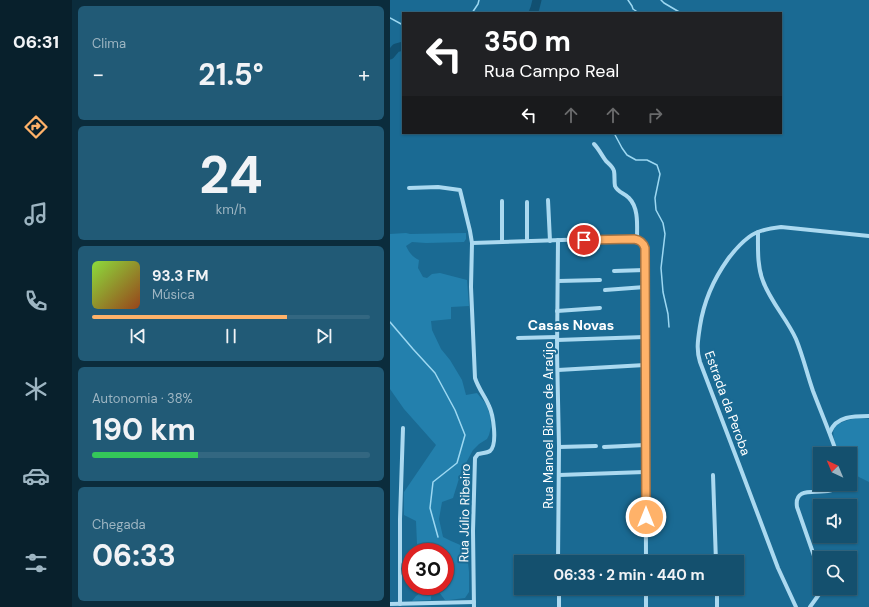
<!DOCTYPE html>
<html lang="pt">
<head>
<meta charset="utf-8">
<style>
	:root { --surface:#14506e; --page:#215a76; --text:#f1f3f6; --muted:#9db5c2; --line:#336781; --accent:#ffb269 }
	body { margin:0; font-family:"DM Sans",sans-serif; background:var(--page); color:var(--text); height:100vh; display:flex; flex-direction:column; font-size:15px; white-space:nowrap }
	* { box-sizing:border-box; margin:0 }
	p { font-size:13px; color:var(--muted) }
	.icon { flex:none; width:22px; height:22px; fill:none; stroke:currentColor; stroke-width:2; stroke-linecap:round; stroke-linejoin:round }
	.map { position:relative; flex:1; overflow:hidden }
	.panel { display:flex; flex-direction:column; gap:6px; padding:6px; background:#0b2c3c; width:318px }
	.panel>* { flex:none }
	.guide { position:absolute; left:12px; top:12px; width:380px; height:122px; border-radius:0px; box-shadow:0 1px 3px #0004,0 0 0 1px var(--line); background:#202124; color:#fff; overflow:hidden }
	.needle { width:26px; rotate:316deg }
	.buttons { position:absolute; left:423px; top:447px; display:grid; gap:8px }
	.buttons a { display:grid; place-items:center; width:44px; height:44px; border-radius:0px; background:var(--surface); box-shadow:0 1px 3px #0004,0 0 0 1px var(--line); font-size:20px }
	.speed { position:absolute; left:12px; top:543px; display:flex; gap:8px; font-size:20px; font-weight:700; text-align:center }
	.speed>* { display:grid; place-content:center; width:52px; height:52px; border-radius:50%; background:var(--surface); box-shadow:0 1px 3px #0004,0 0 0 1px var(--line); line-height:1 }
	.speed .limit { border:6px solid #d22; background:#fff; color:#111 }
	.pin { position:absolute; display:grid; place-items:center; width:34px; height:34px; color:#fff; margin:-17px; border:2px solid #fff; border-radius:50%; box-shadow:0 1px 4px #0007 }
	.me { position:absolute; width:44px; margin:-22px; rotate:0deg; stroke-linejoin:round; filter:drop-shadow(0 0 3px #0008) }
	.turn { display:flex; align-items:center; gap:14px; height:84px; padding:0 16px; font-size:18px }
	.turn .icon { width:52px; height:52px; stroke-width:2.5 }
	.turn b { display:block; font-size:28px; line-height:34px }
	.lanes { display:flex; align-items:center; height:38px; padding:0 16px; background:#0003; justify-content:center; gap:20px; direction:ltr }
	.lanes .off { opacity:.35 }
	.big { font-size:30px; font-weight:700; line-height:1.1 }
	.panel .card { flex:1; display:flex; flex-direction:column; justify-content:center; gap:6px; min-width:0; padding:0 14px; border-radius:6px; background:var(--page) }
	.panel .dial { align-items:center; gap:0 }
	.dial b { font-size:52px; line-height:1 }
	.song { display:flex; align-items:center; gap:12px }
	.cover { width:48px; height:48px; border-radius:6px; background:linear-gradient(135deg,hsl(90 70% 55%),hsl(20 70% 35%)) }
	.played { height:4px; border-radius:2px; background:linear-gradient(90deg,var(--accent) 70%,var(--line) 70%) }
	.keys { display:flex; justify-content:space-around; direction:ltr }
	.heat { display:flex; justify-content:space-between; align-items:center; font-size:22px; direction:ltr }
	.charge { height:6px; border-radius:3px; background:linear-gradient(90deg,#34c759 38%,var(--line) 0) }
	.trip { position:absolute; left:124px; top:555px; width:230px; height:40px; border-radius:0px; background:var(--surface); box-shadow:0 1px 3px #0004,0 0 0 1px var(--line); font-weight:700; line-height:40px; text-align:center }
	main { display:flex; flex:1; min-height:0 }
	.tab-bar { display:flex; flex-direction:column; width:72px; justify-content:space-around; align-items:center; background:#08202c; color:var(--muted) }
	.tab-bar .icon { width:28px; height:28px }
	.tab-bar .current { color:var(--accent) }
	.tab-bar b { font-size:18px; color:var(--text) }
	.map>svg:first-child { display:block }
</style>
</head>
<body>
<main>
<nav class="tab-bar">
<b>06:31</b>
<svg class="icon current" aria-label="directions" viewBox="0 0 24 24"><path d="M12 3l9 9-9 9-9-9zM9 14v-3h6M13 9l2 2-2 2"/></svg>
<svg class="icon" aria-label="music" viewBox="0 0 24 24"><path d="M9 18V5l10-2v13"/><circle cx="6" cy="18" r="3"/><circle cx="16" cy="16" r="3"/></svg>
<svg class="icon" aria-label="phone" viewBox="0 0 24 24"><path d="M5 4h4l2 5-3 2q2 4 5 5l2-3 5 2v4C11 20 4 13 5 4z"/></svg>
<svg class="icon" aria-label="climate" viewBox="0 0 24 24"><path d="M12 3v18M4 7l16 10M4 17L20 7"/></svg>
<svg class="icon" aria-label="car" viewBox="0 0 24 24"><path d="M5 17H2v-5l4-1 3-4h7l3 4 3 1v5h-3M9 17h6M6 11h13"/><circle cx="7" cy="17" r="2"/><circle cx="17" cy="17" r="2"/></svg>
<svg class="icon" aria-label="filters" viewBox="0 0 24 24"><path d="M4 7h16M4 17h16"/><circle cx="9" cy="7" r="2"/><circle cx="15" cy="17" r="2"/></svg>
</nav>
<section class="panel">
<div class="card"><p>Clima</p>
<div class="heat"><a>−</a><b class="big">21.5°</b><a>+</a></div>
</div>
<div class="card dial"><b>24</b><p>km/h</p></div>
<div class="card">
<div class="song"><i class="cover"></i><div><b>93.3 FM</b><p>Música</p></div></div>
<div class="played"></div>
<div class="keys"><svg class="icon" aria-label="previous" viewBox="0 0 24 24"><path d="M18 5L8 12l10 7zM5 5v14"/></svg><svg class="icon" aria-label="pause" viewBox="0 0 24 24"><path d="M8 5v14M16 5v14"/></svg><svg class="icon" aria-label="next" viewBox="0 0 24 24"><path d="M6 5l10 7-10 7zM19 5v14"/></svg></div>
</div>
<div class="card"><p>Autonomia · 38%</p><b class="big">190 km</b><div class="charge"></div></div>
<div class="card"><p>Chegada</p><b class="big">06:33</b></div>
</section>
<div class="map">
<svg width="479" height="607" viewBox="0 0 479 607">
	<rect width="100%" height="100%" fill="#1a6a93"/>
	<!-- green -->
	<g fill="#2380ad">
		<path d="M16,233l4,1 56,-1v6l-2,3 -38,1 -14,-1 -6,4c3,6 6,11 13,14l-1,8 5,9 4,1 5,-4 8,-1 27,7 2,26 -18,1v12l-20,2 1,9 9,19 9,11 12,20 4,15 11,-2 9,11 4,11 1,12 -2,8 -2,4 -8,5 -6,6 -12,22 -8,26 -11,4 -3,17 4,18 8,4 14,6 2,5 2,20v20l-4,6 -16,2h-4l-9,-12c-4,3 -5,7 -5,12l-19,1 4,-5 14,-10h15v-34h-13l-1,-9 -14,1 -1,-23 -12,-6v-23l32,-47 -32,-36 -14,-20v-155z"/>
		<path d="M467,418l12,1v63l-10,-5 -9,-5v-18h-11c-9,-25 -10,-30 18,-36z"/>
	</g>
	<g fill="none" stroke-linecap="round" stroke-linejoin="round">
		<!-- stream -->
		<g stroke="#9dd8f2" stroke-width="1.5">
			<path d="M238,0l4,6 1,3 6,4"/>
			<path d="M271,0l3,3 17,10"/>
			<path d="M82,13l6,-9 1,-4"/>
			<path d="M0,18l13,7"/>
			<path d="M224,133l8,15 5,7 9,5h11l10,5 3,9 -5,24 1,12 7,13 2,11 -4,34 2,24 5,22 1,13"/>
			<path d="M0,322l23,27 22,24 20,37 10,25 -8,28 -24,19 -3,26 8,29"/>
		</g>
		<!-- river -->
		<g stroke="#115071" stroke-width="9">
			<path d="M143,13l2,-5 2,-8"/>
			<path d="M0,55l6,-7 7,-2"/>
		</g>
		<!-- street -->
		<g stroke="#abd9f0" stroke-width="4">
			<path d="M204,144c5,5 8,12 12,17 3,3 7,6 8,10 1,5 0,10 1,15 3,7 10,7 14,12 10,10 8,28 8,41"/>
			<path d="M19,188l29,-1 22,3 10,41 2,12 -1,44 4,91c4,12 10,18 14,28 4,8 9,38 1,45 -3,2 -8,2 -12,3l-3,4 -2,73 1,76"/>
			<path d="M158,200l2,41"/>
			<path d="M112,201v41"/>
			<path d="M137,202v39"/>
			<path d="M368,232c0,16 -1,34 5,49 7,20 24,38 33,58 7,17 11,35 17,52 8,21 17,42 24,63"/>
			<path d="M168,240l-1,112 2,95 -1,115"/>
			<path d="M82,243l151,-5 14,1 6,3 2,6v5l1,309"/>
			<path d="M224,271l31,-1"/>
			<path d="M168,281l42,-1"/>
			<path d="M215,290l40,-3"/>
			<path d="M167,311l43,-3"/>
			<path d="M128,338l39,-1"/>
			<path d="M167,340l88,-3"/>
			<path d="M168,370l87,-5"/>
			<path d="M440,432c6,-16 24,-16 39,-16"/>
			<path d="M169,447l37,-1"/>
			<path d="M214,447l41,-2"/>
			<path d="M169,475l86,-3"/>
			<path d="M323,475l3,87"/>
			<path d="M430,573l-23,-66c-4,-27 33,-6 43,-23"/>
			<path d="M169,588v19"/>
			<path d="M256,588v19"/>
			<path d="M327,588v19"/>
			<path d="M0,604l84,-2"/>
			<path d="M10,604v-85l3,-91"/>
			<path d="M406,607l-18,-39 -38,-101 -40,-105c-4,-12 -2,-23 0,-36 4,-26 13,-46 28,-67 6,-8 13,-16 21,-22 9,-7 22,-9 32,-10l88,9"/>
			<path d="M420,607l10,-14 2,-5"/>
		</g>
	</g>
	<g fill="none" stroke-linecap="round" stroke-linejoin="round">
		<defs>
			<path id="route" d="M194,240l50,-1c6,1 9,3 11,9l1,269"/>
		</defs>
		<!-- route casing -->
		<use href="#route" stroke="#a67444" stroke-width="10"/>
		<!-- route -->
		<use href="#route" stroke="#ffb269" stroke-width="7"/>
	</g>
	<g text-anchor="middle" stroke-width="4" stroke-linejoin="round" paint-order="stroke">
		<!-- street labels -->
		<g font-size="13" fill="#fff" stroke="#1a6a93">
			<text transform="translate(338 403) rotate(70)" y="5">Estrada da Peroba</text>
			<text transform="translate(158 425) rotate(-90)" y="5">Rua Manoel Bione de Araújo</text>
			<text transform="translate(74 513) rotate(-89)" y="5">Rua Júlio Ribeiro</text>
		</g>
		<!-- neighbourhood labels -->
		<g font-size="14" font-weight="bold" fill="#fff" stroke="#1a6a93">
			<text x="181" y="330">Casas Novas</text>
		</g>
	</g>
</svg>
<div class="buttons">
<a><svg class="needle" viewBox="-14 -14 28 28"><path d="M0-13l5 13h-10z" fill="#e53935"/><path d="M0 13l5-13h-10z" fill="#9db5c2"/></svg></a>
<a><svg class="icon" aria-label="sound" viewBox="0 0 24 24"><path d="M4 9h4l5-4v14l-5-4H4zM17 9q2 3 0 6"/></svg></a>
<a><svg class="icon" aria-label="search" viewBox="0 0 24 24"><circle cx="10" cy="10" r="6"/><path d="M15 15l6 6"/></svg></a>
</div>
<div class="speed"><div class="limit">30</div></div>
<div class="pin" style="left:194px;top:240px;background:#d93025"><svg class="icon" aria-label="arrive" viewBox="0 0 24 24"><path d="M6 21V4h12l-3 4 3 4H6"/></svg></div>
<svg class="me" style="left:256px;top:517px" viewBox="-20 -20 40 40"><circle r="17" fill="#ffb269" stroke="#fff" stroke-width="3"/><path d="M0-11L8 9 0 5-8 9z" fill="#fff"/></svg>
<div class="trip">06:33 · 2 min · 440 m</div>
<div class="guide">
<div class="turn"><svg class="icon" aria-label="left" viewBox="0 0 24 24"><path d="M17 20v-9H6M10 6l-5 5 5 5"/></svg><div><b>350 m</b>Rua Campo Real</div></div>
<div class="lanes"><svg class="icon" aria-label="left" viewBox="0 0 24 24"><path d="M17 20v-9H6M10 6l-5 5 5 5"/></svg><svg class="icon off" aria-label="ahead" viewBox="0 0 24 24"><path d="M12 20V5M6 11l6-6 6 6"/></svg><svg class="icon off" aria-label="ahead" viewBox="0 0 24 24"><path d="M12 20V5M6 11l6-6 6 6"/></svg><svg class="icon off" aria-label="right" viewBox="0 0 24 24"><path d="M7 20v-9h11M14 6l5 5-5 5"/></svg></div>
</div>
</div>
</main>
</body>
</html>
